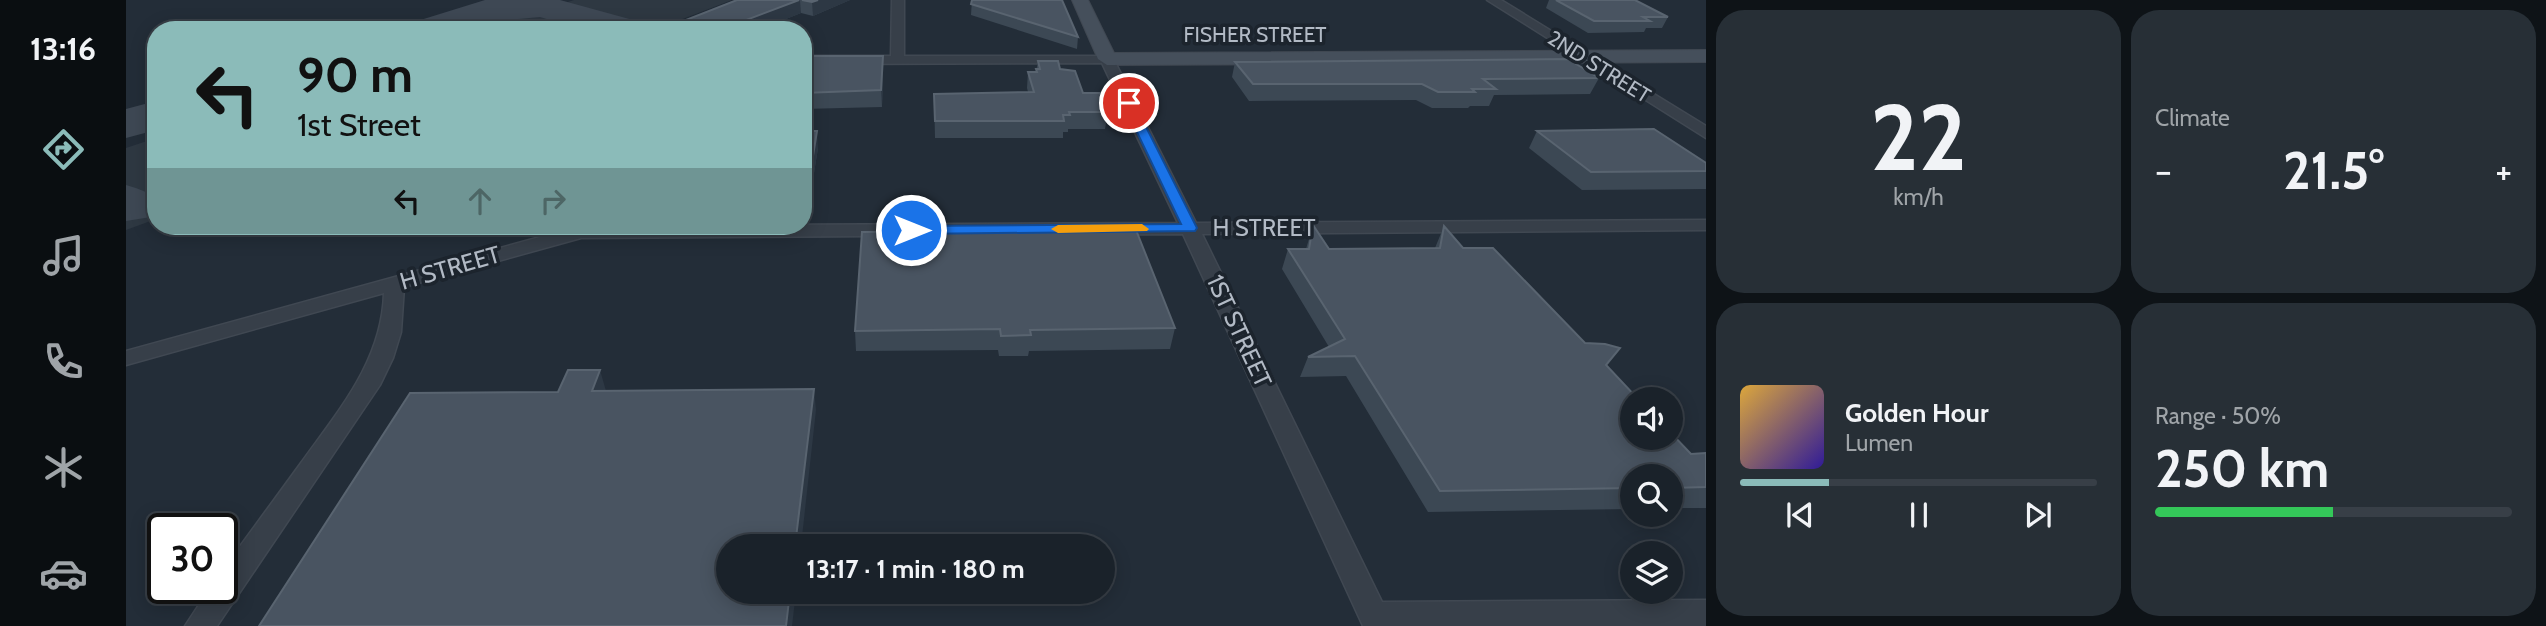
<!DOCTYPE html>
<html lang="en">
<head>
<meta charset="utf-8">
<style>
	:root { --surface:#1a222a; --page:#272f36; --text:#f1f3f6; --muted:#9fa4a8; --line:#383f47; --accent:#8bbbb9 }
	body { margin:0; font-family:Cabin,sans-serif; background:var(--page); color:var(--text); height:100vh; display:flex; flex-direction:column; font-size:26px; white-space:nowrap }
	* { box-sizing:border-box; margin:0 }
	p { font-size:23px; color:var(--muted) }
	.icon { flex:none; width:38px; height:38px; fill:none; stroke:currentColor; stroke-width:2; stroke-linecap:round; stroke-linejoin:round }
	.map { position:relative; flex:1; overflow:hidden }
	.drawer { display:flex; flex-direction:column; gap:10px; padding:10px; background:#0e1317; width:840px }
	.drawer>* { flex:none }
	.hud { position:absolute; left:21px; top:21px; width:665px; height:214px; border-radius:28px; box-shadow:0 4px 18px #0003,0 0 0 2px var(--line); background:#8bbbb9; color:#111; overflow:hidden }
	.fabs { position:absolute; left:1494px; top:387px; display:grid; gap:14px }
	.fabs a { display:grid; place-items:center; width:63px; height:63px; border-radius:50%; background:var(--surface); box-shadow:0 4px 18px #0003,0 0 0 2px var(--line); font-size:35px }
	.speed { position:absolute; left:21px; top:513px; display:flex; gap:14px; font-size:35px; font-weight:700; text-align:center }
	.speed>* { display:grid; place-content:center; width:91px; height:91px; border-radius:50%; background:var(--surface); box-shadow:0 4px 18px #0003,0 0 0 2px var(--line); line-height:1 }
	.speed .limit { border:4px solid #111; border-radius:10px; background:#fff; color:#111 }
	.pin { position:absolute; display:grid; place-items:center; width:60px; height:60px; color:#fff; margin:-30px; border:4px solid #fff; border-radius:50%; box-shadow:0 2px 7px #0007 }
	.me { position:absolute; width:77px; margin:-38px; rotate:90deg; stroke-linejoin:round; filter:drop-shadow(0 0 5px #0008) }
	.turn { display:flex; align-items:center; gap:24px; height:147px; padding:0 35px; font-size:32px }
	.turn .icon { width:91px; height:91px; stroke-width:2.5 }
	.turn b { display:block; font-size:49px; line-height:60px }
	.lanes { display:flex; align-items:center; height:66px; padding:0 35px; background:#0003; justify-content:center; gap:35px; direction:ltr }
	.lanes .off { opacity:.35 }
	.big { font-size:52px; font-weight:700; line-height:1.1 }
	.drawer .widget { flex:1; display:flex; flex-direction:column; justify-content:center; gap:10px; min-width:0; padding:0 24px; border-radius:28px; background:var(--page) }
	.drawer .dial { align-items:center; gap:0 }
	.dial b { font-size:91px; line-height:1 }
	.song { display:flex; align-items:center; gap:21px }
	.cover { width:84px; height:84px; border-radius:10px; background:linear-gradient(135deg,hsl(40 70% 55%),hsl(250 70% 35%)) }
	.played { height:7px; border-radius:4px; background:linear-gradient(90deg,var(--accent) 25%,var(--line) 25%) }
	.keys { display:flex; justify-content:space-around; direction:ltr }
	.heat { display:flex; justify-content:space-between; align-items:center; font-size:38px; direction:ltr }
	.charge { height:10px; border-radius:5px; background:linear-gradient(90deg,#34c759 50%,var(--line) 0) }
	.drawer .tiles { flex:1; display:grid; gap:10px; grid-template-columns:repeat(2,1fr) }
	.trip { position:absolute; left:590px; top:534px; width:399px; height:70px; border-radius:35px; background:var(--surface); box-shadow:0 4px 18px #0003,0 0 0 2px var(--line); font-weight:700; line-height:70px; text-align:center }
	main { display:flex; flex:1; min-height:0 }
	.tabs { display:flex; flex-direction:column; width:126px; justify-content:space-around; align-items:center; background:#0a0e11; color:var(--muted) }
	.tabs .icon { width:49px; height:49px }
	.tabs .active { color:var(--accent) }
	.tabs b { font-size:32px; color:var(--text) }
	.map>svg:first-child { display:block }
</style>
</head>
<body>
<main>
<nav class="tabs">
<b>13:16</b>
<svg class="icon active" aria-label="directions" viewBox="0 0 24 24"><path d="M12 3l9 9-9 9-9-9zM9 14v-3h6M13 9l2 2-2 2"/></svg>
<svg class="icon" aria-label="music" viewBox="0 0 24 24"><path d="M9 18V5l10-2v13"/><circle cx="6" cy="18" r="3"/><circle cx="16" cy="16" r="3"/></svg>
<svg class="icon" aria-label="phone" viewBox="0 0 24 24"><path d="M5 4h4l2 5-3 2q2 4 5 5l2-3 5 2v4C11 20 4 13 5 4z"/></svg>
<svg class="icon" aria-label="climate" viewBox="0 0 24 24"><path d="M12 3v18M4 7l16 10M4 17L20 7"/></svg>
<svg class="icon" aria-label="car" viewBox="0 0 24 24"><path d="M5 17H2v-5l4-1 3-4h7l3 4 3 1v5h-3M9 17h6M6 11h13"/><circle cx="7" cy="17" r="2"/><circle cx="17" cy="17" r="2"/></svg>
</nav>
<div class="map">
<svg width="1580" height="626" viewBox="0 0 1580 626">
	<rect width="100%" height="100%" fill="#232d38"/>
	<!-- airport -->
	<g fill="#2e3842">
		<path d="M448,0h158l-78,30h-170z"/>
		<path d="M30,138v81l-30,11v-82z"/>
	</g>
	<g fill="none" stroke-linecap="round" stroke-linejoin="round">
		<!-- taxiway -->
		<g fill="#3e4854" fill-rule="evenodd">
			<path d="M359,0h75l73,20 5,8 -55,2 -43,-13 -44,4 -28,9h-59l5,-8z"/>
			<path d="M30,101v29l-30,8v-29z"/>
			<path d="M0,185c17,5 39,11 25,32l-25,4z"/>
		</g>
		<defs>
			<g id="street">
				<path d="M766,0h12v56h208l84,167 510,-3v10l-504,4 180,368 324,-2v26h-343l-180,-392 -602,4 -177,49 -3,45 -8,26 -13,27 -163,241h-32l25,-38h12v-17c26,-36 53,-72 79,-108 38,-53 81,-102 83,-170l-258,72v-14l454,-125 598,-3 -76,-160 -299,1v-8h88z"/>
				<path d="M1361,0h14l205,126v12z"/>
			</g>
			<path id="secondary" d="M946,0h16l26,53 592,-3v12l-599,3 -9,-6z"/>
		</defs>
		<!-- street casing -->
		<use href="#street" stroke="#404852" stroke-width="3"/>
		<!-- secondary casing -->
		<use href="#secondary" stroke="#404852" stroke-width="2"/>
		<!-- street -->
		<use href="#street" fill="#373f49" fill-rule="evenodd"/>
		<!-- secondary -->
		<use href="#secondary" fill="#454f5b" fill-rule="evenodd"/>
	</g>
	<!-- wall -->
	<g fill="#3c4854">
		<path d="M610,0h114l-37,16 -12,-3 -43,17h-79l-1,-7z"/>
		<path d="M846,0l106,37 -1,12 -106,-34z"/>
		<path d="M1423,0h86l33,17 -6,11h-16l-2,4 -56,1 -42,-25z"/>
		<path d="M677,56l80,15 -1,36 -79,2z"/>
		<path d="M912,61l22,8 23,24 25,19 -3,17h-37v3h-5v6h-128l-1,-44 94,-2 -1,-4 1,-16h8z"/>
		<path d="M1109,62l364,16 -9,16 -96,1 -5,11h-19l-2,2h-36l-16,-8 -167,1 -17,-24z"/>
		<path d="M677,131l15,17 -4,25 -11,1z"/>
		<path d="M1411,131l169,32v26l-124,1 -53,-42z"/>
		<path d="M1187,225l16,24 106,-1 9,-22 19,22 144,119 84,87 15,-1v55h-35v-32h-38v33l-205,3 -82,-136 -46,1 8,-20 21,-10 -47,-78 6,-20h18z"/>
		<path d="M859,226l28,6 162,96 -5,21 -141,2 -1,5h-29l-1,-6 -142,1 -1,-20 130,-100z"/>
	</g>
	<!-- shaded-wall -->
	<g fill="#2d3844">
		<path d="M674,0l1,13 -43,17h-38z"/>
		<path d="M692,0h32l-37,16 -1,-14z"/>
		<path d="M757,56v15l-1,36 -1,-17z"/>
		<path d="M691,131l1,17 -4,25 -1,-17z"/>
		<path d="M474,370l6,21 -8,21 -6,-21z"/>
		<path d="M688,389l2,21 -15,136h-6z"/>
		<path d="M664,592h6l-4,34h-6z"/>
	</g>
	<!-- building -->
	<g fill="#495461" stroke="#596470" stroke-width="2">
		<path d="M611,0h62l-79,30h-18l-24,-7z"/>
		<path d="M676,0h16l-6,2z"/>
		<path d="M846,0h90l16,37 -107,-33z"/>
		<path d="M1430,0h79l33,17h-25l7,4h-56z"/>
		<path d="M677,56h80l-2,34 -78,3z"/>
		<path d="M1442,59l31,19 -116,1 13,10h-24l3,3h-37l-16,-8h-169l-18,-22z"/>
		<path d="M912,61h20l2,8 15,2 8,22h17l8,19h-39l1,3h-7l1,6h-129l-1,-27 100,-2 -6,-20h9l-1,-3h4z"/>
		<path d="M1528,129l52,34v8l-115,1 -54,-41z"/>
		<path d="M677,131h14l-4,25h-10z"/>
		<path d="M1187,225l16,24 111,-1 4,-22 19,22h30l92,95 20,1 15,4 -14,17 32,34h-5v39h38v-5l20,21 15,-1v34l-35,1v-12h-38v12l-193,3 -85,-135 -47,1 37,-18 -57,-90h21z"/>
		<path d="M859,226h26l2,6 123,-2 39,98 -145,2 1,5 -30,1 -1,-7 -145,2 7,-99 124,-1z"/>
		<path d="M442,370h32l-8,21 222,-2 -19,157h-67v46h62l-4,34h-527l151,-233 148,-1z"/>
	</g>
	<!-- route -->
	<path fill="#1a73e8" stroke="#114b97" stroke-width="2" d="M999,100l9,3 63,125 -2,3 -284,3 -7,-4 7,-4 270,-2 -58,-121z"/>
	<!-- slow -->
	<path fill="#f59e0b" d="M1016,224l7,5 -2,2 -89,2 -7,-4 7,-4z"/>
	<g text-anchor="middle" stroke-width="7" stroke-linejoin="round" paint-order="stroke">
		<!-- far-street labels -->
		<g font-size="21" fill="#b2bac5" stroke="#1c242d">
			<text x="1129" y="42">FISHER STREET</text>
			<text transform="translate(1473 67) rotate(32)" y="7">2ND STREET</text>
		</g>
		<!-- street labels -->
		<g font-size="24" fill="#b2bac5" stroke="#1c242d">
			<text x="1138" y="236">H STREET</text>
			<text transform="translate(324 268) rotate(-16)" y="8">H STREET</text>
			<text transform="translate(1113 331) rotate(65)" y="8">1ST STREET</text>
		</g>
	</g>
</svg>
<div class="fabs">
<a><svg class="icon" aria-label="sound" viewBox="0 0 24 24"><path d="M4 9h4l5-4v14l-5-4H4zM17 9q2 3 0 6"/></svg></a>
<a><svg class="icon" aria-label="search" viewBox="0 0 24 24"><circle cx="10" cy="10" r="6"/><path d="M15 15l6 6"/></svg></a>
<a><svg class="icon" aria-label="layers" viewBox="0 0 24 24"><path d="M12 4l9 5-9 5-9-5zM3 14l9 5 9-5"/></svg></a>
</div>
<div class="speed"><div class="limit">30</div></div>
<div class="pin" style="left:1003px;top:103px;background:#d93025"><svg class="icon" aria-label="arrive" viewBox="0 0 24 24"><path d="M6 21V4h12l-3 4 3 4H6"/></svg></div>
<svg class="me" style="left:785px;top:230px" viewBox="-20 -20 40 40"><circle r="17" fill="#1a73e8" stroke="#fff" stroke-width="3"/><path d="M0-11L8 9 0 5-8 9z" fill="#fff"/></svg>
<div class="trip">13:17 · 1 min · 180 m</div>
<div class="hud">
<div class="turn"><svg class="icon" aria-label="left" viewBox="0 0 24 24"><path d="M17 20v-9H6M10 6l-5 5 5 5"/></svg><div><b>90 m</b>1st Street</div></div>
<div class="lanes"><svg class="icon" aria-label="left" viewBox="0 0 24 24"><path d="M17 20v-9H6M10 6l-5 5 5 5"/></svg><svg class="icon off" aria-label="ahead" viewBox="0 0 24 24"><path d="M12 20V5M6 11l6-6 6 6"/></svg><svg class="icon off" aria-label="right" viewBox="0 0 24 24"><path d="M7 20v-9h11M14 6l5 5-5 5"/></svg></div>
</div>
</div>
<section class="drawer">
<div class="tiles">
<div class="widget dial"><b>22</b><p>km/h</p></div>
<div class="widget"><p>Climate</p>
<div class="heat"><a>−</a><b class="big">21.5°</b><a>+</a></div>
</div>
<div class="widget">
<div class="song"><i class="cover"></i><div><b>Golden Hour</b><p>Lumen</p></div></div>
<div class="played"></div>
<div class="keys"><svg class="icon" aria-label="previous" viewBox="0 0 24 24"><path d="M18 5L8 12l10 7zM5 5v14"/></svg><svg class="icon" aria-label="pause" viewBox="0 0 24 24"><path d="M8 5v14M16 5v14"/></svg><svg class="icon" aria-label="next" viewBox="0 0 24 24"><path d="M6 5l10 7-10 7zM19 5v14"/></svg></div>
</div>
<div class="widget"><p>Range · 50%</p><b class="big">250 km</b><div class="charge"></div></div>
</div>
</section>
</main>
</body>
</html>
